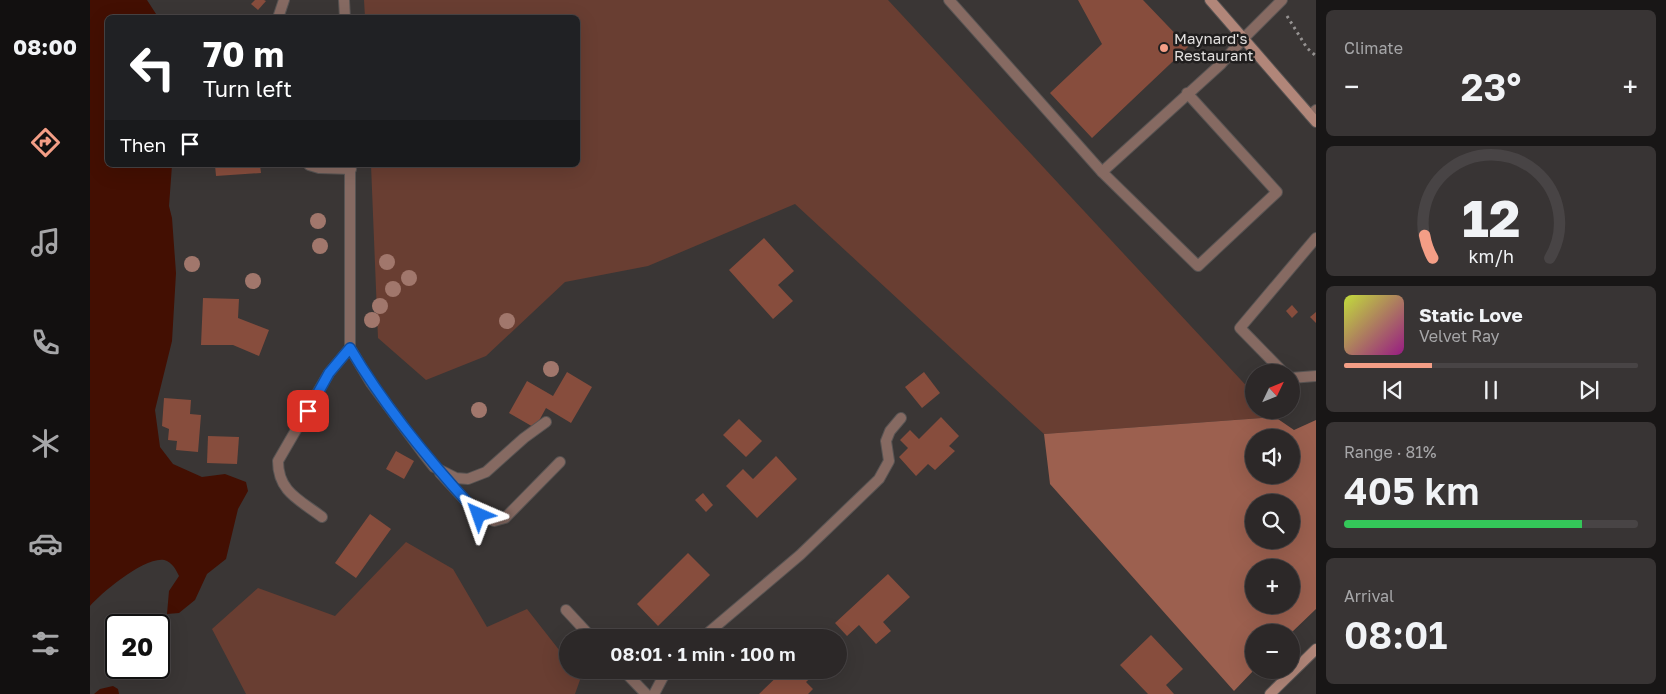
<!DOCTYPE html>
<html lang="en">
<head>
<meta charset="utf-8">
<style>
	:root { --surface:#2c2828; --page:#383434; --text:#f1f3f6; --muted:#a6a6a8; --line:#484445; --accent:#f49e86 }
	body { margin:0; font-family:"Golos Text",sans-serif; background:var(--page); color:var(--text); height:100vh; display:flex; flex-direction:column; font-size:19px; white-space:nowrap }
	* { box-sizing:border-box; margin:0 }
	p { font-size:16px; color:var(--muted) }
	.icon { flex:none; width:28px; height:28px; fill:none; stroke:currentColor; stroke-width:2; stroke-linecap:round; stroke-linejoin:round }
	.map { position:relative; flex:1; overflow:hidden }
	.details { display:flex; flex-direction:column; gap:10px; padding:10px; background:#181616; width:350px }
	.details>* { flex:none }
	.banner { position:absolute; left:15px; top:15px; width:475px; height:152px; border-radius:8px; box-shadow:0 5px 20px #0002,0 0 0 1px var(--line); background:#202124; color:#fff; overflow:hidden }
	.needle { width:32px; rotate:47deg }
	.buttons { position:absolute; left:1155px; top:364px; display:grid; gap:10px }
	.buttons a { display:grid; place-items:center; width:55px; height:55px; border-radius:50%; background:var(--surface); box-shadow:0 5px 20px #0002,0 0 0 1px var(--line); font-size:25px }
	.speed { position:absolute; left:15px; top:614px; display:flex; gap:10px; font-size:25px; font-weight:700; text-align:center }
	.speed>* { display:grid; place-content:center; width:65px; height:65px; border-radius:50%; background:var(--surface); box-shadow:0 5px 20px #0002,0 0 0 1px var(--line); line-height:1 }
	.speed .limit { border:2px solid #111; border-radius:8px; background:#fff; color:#111 }
	.pin { position:absolute; display:grid; place-items:center; width:42px; height:42px; color:#fff; margin:-21px; border-radius:10px; box-shadow:0 2px 8px #0006 }
	.me { position:absolute; width:55px; margin:-28px; rotate:317deg; stroke-linejoin:round; filter:drop-shadow(0 0 4px #0008) }
	.turn { display:flex; align-items:center; gap:18px; height:105px; padding:0 15px; font-size:22px }
	.turn .icon { width:65px; height:65px; stroke-width:2.5 }
	.turn b { display:block; font-size:35px; line-height:42px }
	.then { display:flex; align-items:center; height:48px; padding:0 15px; background:#0003; gap:10px; font-size:19px }
	.big { font-size:38px; font-weight:600; line-height:1.1 }
	.details .widget { flex:1; display:flex; flex-direction:column; justify-content:center; gap:8px; min-width:0; padding:0 18px; border-radius:8px; background:var(--page) }
	.details .dial { align-items:center; gap:0 }
	.dial svg { height:130px; overflow:visible; fill:none; stroke:var(--line); stroke-width:7; stroke-linecap:round; text-anchor:middle }
	.dial text { fill:var(--text); stroke:none }
	.song { display:flex; align-items:center; gap:15px }
	.cover { width:60px; height:60px; border-radius:8px; background:linear-gradient(135deg,hsl(70 70% 55%),hsl(310 70% 35%)) }
	.played { height:5px; border-radius:2px; background:linear-gradient(90deg,var(--accent) 30%,var(--line) 30%) }
	.keys { display:flex; justify-content:space-around; direction:ltr }
	.heat { display:flex; justify-content:space-between; align-items:center; font-size:28px; direction:ltr }
	.charge { height:8px; border-radius:4px; background:linear-gradient(90deg,#34c759 81%,var(--line) 0) }
	.trip { position:absolute; left:469px; top:629px; width:288px; height:50px; border-radius:25px; background:var(--surface); box-shadow:0 5px 20px #0002,0 0 0 1px var(--line); font-weight:600; line-height:50px; text-align:center }
	main { display:flex; flex:1; min-height:0 }
	.dock { display:flex; flex-direction:column; width:90px; justify-content:space-around; align-items:center; background:#121010; color:var(--muted) }
	.dock .icon { width:35px; height:35px }
	.dock .current { color:var(--accent) }
	.dock b { font-size:22px; color:var(--text) }
	.map>svg:first-child { display:block }
</style>
</head>
<body>
<main>
<nav class="dock">
<b>08:00</b>
<svg class="icon current" aria-label="directions" viewBox="0 0 24 24"><path d="M12 3l9 9-9 9-9-9zM9 14v-3h6M13 9l2 2-2 2"/></svg>
<svg class="icon" aria-label="music" viewBox="0 0 24 24"><path d="M9 18V5l10-2v13"/><circle cx="6" cy="18" r="3"/><circle cx="16" cy="16" r="3"/></svg>
<svg class="icon" aria-label="phone" viewBox="0 0 24 24"><path d="M5 4h4l2 5-3 2q2 4 5 5l2-3 5 2v4C11 20 4 13 5 4z"/></svg>
<svg class="icon" aria-label="climate" viewBox="0 0 24 24"><path d="M12 3v18M4 7l16 10M4 17L20 7"/></svg>
<svg class="icon" aria-label="car" viewBox="0 0 24 24"><path d="M5 17H2v-5l4-1 3-4h7l3 4 3 1v5h-3M9 17h6M6 11h13"/><circle cx="7" cy="17" r="2"/><circle cx="17" cy="17" r="2"/></svg>
<svg class="icon" aria-label="filters" viewBox="0 0 24 24"><path d="M4 7h16M4 17h16"/><circle cx="9" cy="7" r="2"/><circle cx="15" cy="17" r="2"/></svg>
</nav>
<div class="map">
<svg width="1226" height="694" viewBox="0 0 1226 694">
	<rect width="100%" height="100%" fill="#3a3635"/>
	<!-- green -->
	<g fill="#693e32">
		<path d="M274,0h524l366,394v16h14l7,7 -231,17 -249,-230 -147,62 -83,16 -79,74 -60,24 -48,-42 -7,-173h207v-147l-213,-1z"/>
		<path d="M316,542l47,27 34,58 40,-18 40,51 1,10h8l5,7 -6,17h-329l-34,-65 46,-41 77,28z"/>
	</g>
	<!-- forest -->
	<path fill="#9c604f" fill-rule="evenodd" d="M1185,417l19,13 22,-10v189l-25,24 -37,-1v38l-20,21 -184,-207 -6,-50zM1164,438h37v37h-37zM1164,502h37v38h-37zM1164,568h37v37h-37z"/>
	<!-- water -->
	<g fill="#430f02">
		<path d="M0,0h57l11,17 -50,1v147h64l-3,41 3,12 4,55 -4,68 -17,69 5,37 13,17 29,13 23,-3 21,8 2,9 -10,18 -12,50 -19,15 -12,26 -16,13 -12,1 2,-23 10,-15c-3,-6 -5,-11 -12,-15 -17,-9 -66,32 -77,45z"/>
		<path d="M23,686l5,3 1,5h-25l6,-5z"/>
	</g>
	<!-- building -->
	<g fill="#874d3d">
		<path d="M165,0h9l2,1 -8,9 -7,-6z"/>
		<path d="M988,0h65l45,47 -96,91 -42,-45 52,-49z"/>
		<path d="M125,165h45l1,8 -45,3z"/>
		<path d="M674,238l30,33 -16,14 15,16 -20,18 -44,-49z"/>
		<path d="M113,298l36,1 -1,19 31,12 -10,26 -26,-11h-32z"/>
		<path d="M1202,305l6,7 -6,6 -6,-7z"/>
		<path d="M1226,312v11l-6,-6z"/>
		<path d="M477,372l25,15 -21,36 -25,-15 -11,20 -26,-15 18,-32 26,15z"/>
		<path d="M834,372l16,21 -18,15 -17,-21z"/>
		<path d="M74,398l27,2 -1,14 11,1 -3,37 -22,-2 1,-9 -9,-1 1,-11 -7,-3z"/>
		<path d="M851,417l18,19 -10,10 6,5 -20,19 -7,-6 -12,12 -17,-19 9,-9 -8,-8 10,-10 9,9z"/>
		<path d="M649,419l23,22 -16,16 -23,-22z"/>
		<path d="M118,436l31,1 -2,27 -30,-1z"/>
		<path d="M306,451l18,10 -10,18 -18,-10z"/>
		<path d="M686,456l21,23 -40,39 -31,-32 17,-17 10,10z"/>
		<path d="M613,493l10,12 -7,7 -11,-12z"/>
		<path d="M280,514l21,15 -35,49 -21,-15z"/>
		<path d="M598,553l22,22 -52,51 -21,-22z"/>
		<path d="M798,574l22,23 -27,25 8,9 -15,13 -17,-19 -12,11 -12,-13z"/>
		<path d="M1061,635l32,34 -17,16 8,9h-26l-28,-29z"/>
		<path d="M694,670h35l-13,12 7,7 -5,5h-49z"/>
	</g>
	<g fill="none" stroke-linecap="round" stroke-linejoin="round">
		<defs>
			<g id="lane">
				<path d="M859,0l153,172 96,94 79,-74 -90,-99"/>
				<path d="M188,18l6,-18"/>
				<path d="M219,165l10,3 32,1"/>
				<path d="M1012,172l119,-108 22,-25 39,-39"/>
				<path d="M1193,372l-43,-44 76,-90"/>
				<path d="M1201,378l25,-2"/>
				<path d="M350,473l39,42 15,6 11,-3 55,-56"/>
				<path d="M232,517c-22,-17 -44,-25 -44,-56l51,-88 21,-25 21,35 52,70 11,14 22,11 12,1 18,-7 38,-34 22,-16"/>
				<path d="M476,610l26,28"/>
				<path d="M612,638l98,-83 79,-76 10,-18 -3,-20 4,-10 11,-13"/>
				<path d="M533,670l23,24"/>
				<path d="M564,694l9,-17 6,-7"/>
			</g>
			<g id="street">
				<path d="M254,0l1,18"/>
				<path d="M1220,115l6,-5"/>
				<path d="M260,165v183"/>
			</g>
			<g id="secondary">
				<path d="M1120,0l106,122"/>
				<path d="M1180,694l46,-45"/>
			</g>
		</defs>
		<!-- lane casing -->
		<use href="#lane" stroke="#585453" stroke-width="12"/>
		<!-- street casing -->
		<use href="#street" stroke="#585453" stroke-width="12"/>
		<!-- secondary casing -->
		<use href="#secondary" stroke="#585453" stroke-width="12"/>
		<!-- path -->
		<path stroke="#959291" stroke-width="3" stroke-dasharray="2.5 4" stroke-linecap="butt" d="M1197,16l20,32 9,8"/>
		<!-- lane -->
		<use href="#lane" stroke="#866a62" stroke-width="10"/>
		<!-- street -->
		<use href="#street" stroke="#866a62" stroke-width="10"/>
		<!-- secondary -->
		<use href="#secondary" stroke="#b18679" stroke-width="10"/>
	</g>
	<!-- trees -->
	<g fill="#a1776c">
		<circle cx="228" cy="221" r="8"/>
		<circle cx="230" cy="246" r="8"/>
		<circle cx="297" cy="262" r="8"/>
		<circle cx="102" cy="264" r="8"/>
		<circle cx="319" cy="278" r="8"/>
		<circle cx="163" cy="281" r="8"/>
		<circle cx="303" cy="289" r="8"/>
		<circle cx="290" cy="306" r="8"/>
		<circle cx="282" cy="320" r="8"/>
		<circle cx="417" cy="321" r="8"/>
		<circle cx="461" cy="369" r="8"/>
		<circle cx="389" cy="410" r="8"/>
	</g>
	<g fill="none" stroke-linecap="round" stroke-linejoin="round">
		<defs>
			<path id="route" d="M218,411l21,-38 21,-25c36,61 81,115 129,167"/>
		</defs>
		<!-- route casing -->
		<use href="#route" stroke="#114b97" stroke-width="12"/>
		<!-- route -->
		<use href="#route" stroke="#1a73e8" stroke-width="9"/>
	</g>
	<!-- markers -->
	<circle fill="#f49e86" stroke="#201e1e" stroke-width="2" cx="1074" cy="48" r="5"/>
	<g text-anchor="middle" stroke-width="5" stroke-linejoin="round" paint-order="stroke">
		<!-- poi labels -->
		<g font-size="15" fill="#e1dfde" stroke="#201e1e" text-anchor="start">
			<text x="1084" y="44">Maynard's<tspan x="1084" dy="17">Restaurant</tspan></text>
		</g>
	</g>
</svg>
<div class="buttons">
<a><svg class="needle" viewBox="-14 -14 28 28"><path d="M0-13l5 13h-10z" fill="#e53935"/><path d="M0 13l5-13h-10z" fill="#a6a6a8"/></svg></a>
<a><svg class="icon" aria-label="sound" viewBox="0 0 24 24"><path d="M4 9h4l5-4v14l-5-4H4zM17 9q2 3 0 6"/></svg></a>
<a><svg class="icon" aria-label="search" viewBox="0 0 24 24"><circle cx="10" cy="10" r="6"/><path d="M15 15l6 6"/></svg></a>
<a>+</a>
<a>−</a>
</div>
<div class="speed"><div class="limit">20</div></div>
<div class="pin" style="left:218px;top:411px;background:#d93025"><svg class="icon" aria-label="arrive" viewBox="0 0 24 24"><path d="M6 21V4h12l-3 4 3 4H6"/></svg></div>
<svg class="me" style="left:389px;top:515px" viewBox="-20 -20 40 40"><path d="M0-17L14 15 0 8-14 15z" fill="#1a73e8" stroke="#fff" stroke-width="4"/></svg>
<div class="trip">08:01 · 1 min · 100 m</div>
<div class="banner">
<div class="turn"><svg class="icon" aria-label="left" viewBox="0 0 24 24"><path d="M17 20v-9H6M10 6l-5 5 5 5"/></svg><div><b>70 m</b>Turn left</div></div>
<div class="then">Then<svg class="icon" aria-label="arrive" viewBox="0 0 24 24"><path d="M6 21V4h12l-3 4 3 4H6"/></svg></div>
</div>
</div>
<section class="details">
<div class="widget"><p>Climate</p>
<div class="heat"><a>−</a><b class="big">23°</b><a>+</a></div>
</div>
<div class="widget dial"><svg viewBox="0 0 100 80">
<path d="M14 69A42 42 0 1 1 86 69"/>
<path d="M14 69A42 42 0 0 1 9 55" stroke="#f49e86"/>
<text x="50" y="56" font-size="32" font-weight="700">12</text>
<text x="50" y="72" font-size="11">km/h</text>
</svg></div>
<div class="widget">
<div class="song"><i class="cover"></i><div><b>Static Love</b><p>Velvet Ray</p></div></div>
<div class="played"></div>
<div class="keys"><svg class="icon" aria-label="previous" viewBox="0 0 24 24"><path d="M18 5L8 12l10 7zM5 5v14"/></svg><svg class="icon" aria-label="pause" viewBox="0 0 24 24"><path d="M8 5v14M16 5v14"/></svg><svg class="icon" aria-label="next" viewBox="0 0 24 24"><path d="M6 5l10 7-10 7zM19 5v14"/></svg></div>
</div>
<div class="widget"><p>Range · 81%</p><b class="big">405 km</b><div class="charge"></div></div>
<div class="widget"><p>Arrival</p><b class="big">08:01</b></div>
</section>
</main>
</body>
</html>
